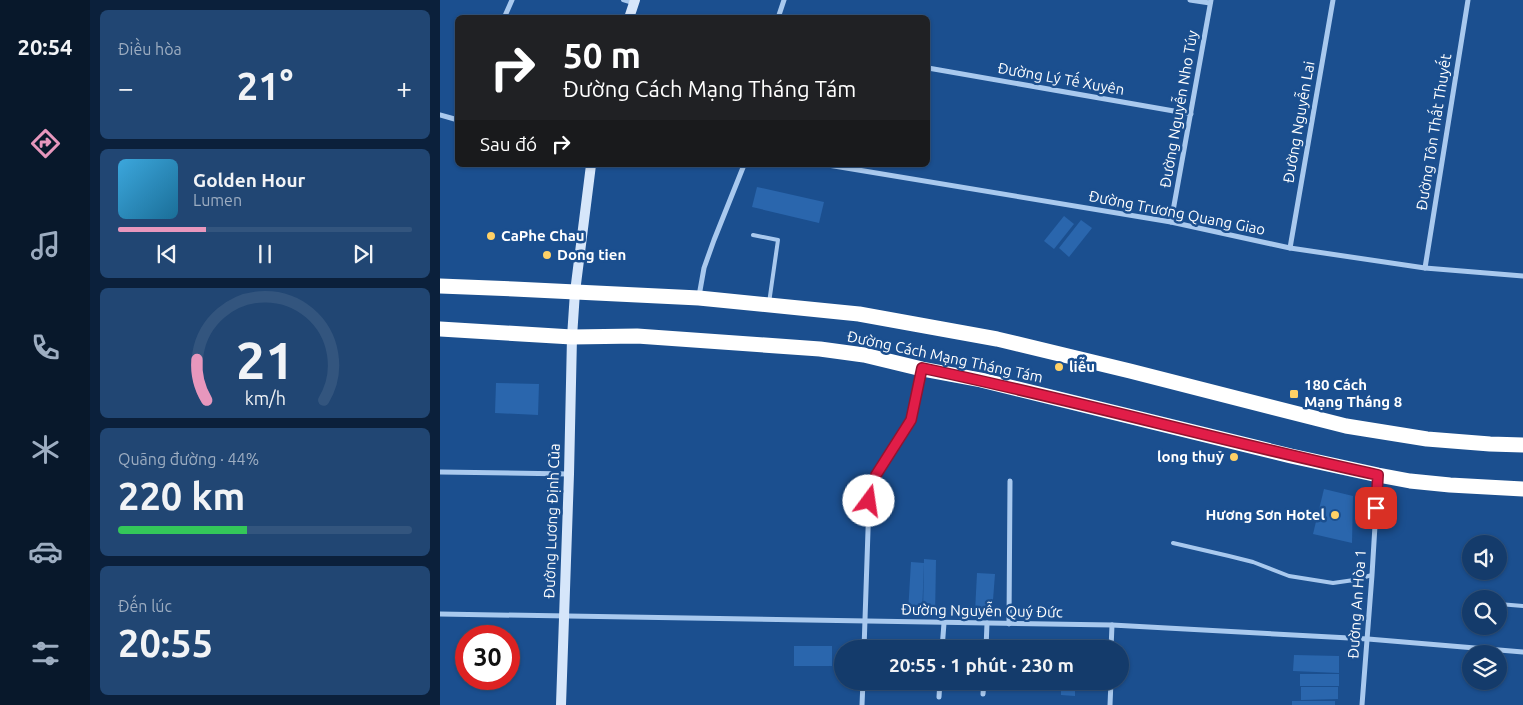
<!DOCTYPE html>
<html lang="vi">
<head>
<meta charset="utf-8">
<style>
	:root { --surface:#143b6b; --page:#214673; --text:#f1f3f6; --muted:#9dadc1; --line:#33557e; --accent:#e797bd }
	body { margin:0; font-family:Ubuntu,sans-serif; background:var(--page); color:var(--text); height:100vh; display:flex; flex-direction:column; font-size:19px; white-space:nowrap }
	* { box-sizing:border-box; margin:0 }
	p { font-size:16px; color:var(--muted) }
	.icon { flex:none; width:28px; height:28px; fill:none; stroke:currentColor; stroke-width:2; stroke-linecap:round; stroke-linejoin:round }
	.map { position:relative; flex:1; overflow:hidden }
	.sheet { display:flex; flex-direction:column; gap:10px; padding:10px; background:#0b203b; width:350px }
	.sheet>* { flex:none }
	.guide { position:absolute; left:15px; top:15px; width:475px; height:152px; border-radius:8px; box-shadow:0 1px 4px #0004,0 0 0 1px var(--line); background:#202124; color:#fff; overflow:hidden }
	.fabs { position:absolute; left:1022px; top:535px; display:grid; gap:10px }
	.fabs a { display:grid; place-items:center; width:45px; height:45px; border-radius:50%; background:var(--surface); box-shadow:0 1px 4px #0004,0 0 0 1px var(--line); font-size:25px }
	.speed { position:absolute; left:15px; top:625px; display:flex; gap:10px; font-size:25px; font-weight:700; text-align:center }
	.speed>* { display:grid; place-content:center; width:65px; height:65px; border-radius:50%; background:var(--surface); box-shadow:0 1px 4px #0004,0 0 0 1px var(--line); line-height:1 }
	.speed .limit { border:8px solid #d22; background:#fff; color:#111 }
	.pin { position:absolute; display:grid; place-items:center; width:42px; height:42px; color:#fff; margin:-21px; border-radius:10px; box-shadow:0 2px 8px #0006 }
	.me { position:absolute; width:55px; margin:-28px; rotate:14deg; stroke-linejoin:round; filter:drop-shadow(0 0 4px #0008) }
	.turn { display:flex; align-items:center; gap:18px; height:105px; padding:0 25px; font-size:22px }
	.turn .icon { width:65px; height:65px; stroke-width:2.5 }
	.turn b { display:block; font-size:35px; line-height:42px }
	.then { display:flex; align-items:center; height:48px; padding:0 25px; background:#0003; gap:10px; font-size:19px }
	.big { font-size:38px; font-weight:700; line-height:1.1 }
	.sheet .tile { flex:1; display:flex; flex-direction:column; justify-content:center; gap:8px; min-width:0; padding:0 18px; border-radius:8px; background:var(--page) }
	.sheet .dial { align-items:center; gap:0 }
	.dial svg { height:130px; overflow:visible; fill:none; stroke:var(--line); stroke-width:7; stroke-linecap:round; text-anchor:middle }
	.dial text { fill:var(--text); stroke:none }
	.song { display:flex; align-items:center; gap:15px }
	.cover { width:60px; height:60px; border-radius:8px; background:linear-gradient(135deg,hsl(200 70% 55%),hsl(200 70% 35%)) }
	.played { height:5px; border-radius:2px; background:linear-gradient(90deg,var(--accent) 30%,var(--line) 30%) }
	.keys { display:flex; justify-content:space-around; direction:ltr }
	.heat { display:flex; justify-content:space-between; align-items:center; font-size:28px; direction:ltr }
	.charge { height:8px; border-radius:4px; background:linear-gradient(90deg,#34c759 44%,var(--line) 0) }
	.trip { position:absolute; left:394px; top:640px; width:295px; height:50px; border-radius:25px; background:var(--surface); box-shadow:0 1px 4px #0004,0 0 0 1px var(--line); font-weight:700; line-height:50px; text-align:center }
	main { display:flex; flex:1; min-height:0 }
	.menu { display:flex; flex-direction:column; width:90px; justify-content:space-around; align-items:center; background:#08182b; color:var(--muted) }
	.menu .icon { width:35px; height:35px }
	.menu .selected { color:var(--accent) }
	.menu b { font-size:22px; color:var(--text) }
	.map>svg:first-child { display:block }
</style>
</head>
<body>
<main>
<nav class="menu">
<b>20:54</b>
<svg class="icon selected" aria-label="directions" viewBox="0 0 24 24"><path d="M12 3l9 9-9 9-9-9zM9 14v-3h6M13 9l2 2-2 2"/></svg>
<svg class="icon" aria-label="music" viewBox="0 0 24 24"><path d="M9 18V5l10-2v13"/><circle cx="6" cy="18" r="3"/><circle cx="16" cy="16" r="3"/></svg>
<svg class="icon" aria-label="phone" viewBox="0 0 24 24"><path d="M5 4h4l2 5-3 2q2 4 5 5l2-3 5 2v4C11 20 4 13 5 4z"/></svg>
<svg class="icon" aria-label="climate" viewBox="0 0 24 24"><path d="M12 3v18M4 7l16 10M4 17L20 7"/></svg>
<svg class="icon" aria-label="car" viewBox="0 0 24 24"><path d="M5 17H2v-5l4-1 3-4h7l3 4 3 1v5h-3M9 17h6M6 11h13"/><circle cx="7" cy="17" r="2"/><circle cx="17" cy="17" r="2"/></svg>
<svg class="icon" aria-label="filters" viewBox="0 0 24 24"><path d="M4 7h16M4 17h16"/><circle cx="9" cy="7" r="2"/><circle cx="15" cy="17" r="2"/></svg>
</nav>
<section class="sheet">
<div class="tile"><p>Điều hòa</p>
<div class="heat"><a>−</a><b class="big">21°</b><a>+</a></div>
</div>
<div class="tile">
<div class="song"><i class="cover"></i><div><b>Golden Hour</b><p>Lumen</p></div></div>
<div class="played"></div>
<div class="keys"><svg class="icon" aria-label="previous" viewBox="0 0 24 24"><path d="M18 5L8 12l10 7zM5 5v14"/></svg><svg class="icon" aria-label="pause" viewBox="0 0 24 24"><path d="M8 5v14M16 5v14"/></svg><svg class="icon" aria-label="next" viewBox="0 0 24 24"><path d="M6 5l10 7-10 7zM19 5v14"/></svg></div>
</div>
<div class="tile dial"><svg viewBox="0 0 100 80">
<path d="M14 69A42 42 0 1 1 86 69"/>
<path d="M14 69A42 42 0 0 1 8 44" stroke="#e797bd"/>
<text x="50" y="56" font-size="32" font-weight="700">21</text>
<text x="50" y="72" font-size="11">km/h</text>
</svg></div>
<div class="tile"><p>Quãng đường · 44%</p><b class="big">220 km</b><div class="charge"></div></div>
<div class="tile"><p>Đến lúc</p><b class="big">20:55</b></div>
</section>
<div class="map">
<svg width="1083" height="705" viewBox="0 0 1083 705">
	<rect width="100%" height="100%" fill="#1b4f8f"/>
	<!-- building -->
	<g fill="#2a66ad">
		<path d="M317,187l67,15 -5,21 -67,-16z"/>
		<path d="M624,216l10,8 -20,25 -10,-8z"/>
		<path d="M641,220l11,8 -23,29 -10,-9z"/>
		<path d="M56,383l43,1 -1,31 -43,-2z"/>
		<path d="M884,489l29,7 -1,47 -39,-9z"/>
		<path d="M484,559l12,1 -1,57 -12,-1z"/>
		<path d="M471,562l13,1 -2,51 -14,-1z"/>
		<path d="M537,573l18,1 -3,39 -17,-1z"/>
		<rect x="354" y="646" width="38" height="20"/>
		<path d="M854,655l45,1v17l-46,-2z"/>
		<rect x="860" y="674" width="39" height="12"/>
		<path d="M621,681h14v15l-14,-1z"/>
		<path d="M861,687h37v12l-37,1z"/>
		<rect x="852" y="701" width="43" height="4"/>
	</g>
	<g fill="none" stroke-linecap="round" stroke-linejoin="round">
		<!-- lane -->
		<g stroke="#a9c9ee" stroke-width="4">
			<path d="M183,0l10,3"/>
			<path d="M313,235l25,5 -9,63"/>
			<path d="M733,543l56,13 24,6 36,14 44,7 21,-3 18,-5"/>
			<path d="M1059,604l24,2"/>
		</g>
		<!-- street -->
		<g stroke="#a9c9ee" stroke-width="5">
			<path d="M750,0l20,3"/>
			<path d="M64,18l8,-18"/>
			<path d="M338,18l6,-18"/>
			<path d="M488,68l263,46"/>
			<path d="M0,115l18,5"/>
			<path d="M388,165l343,57 119,26 135,20 98,8"/>
			<path d="M731,222l40,-222"/>
			<path d="M850,248l43,-248"/>
			<path d="M985,268l43,-268"/>
			<path d="M259,296l5,-28 10,-28 30,-75"/>
			<path d="M0,472l129,2"/>
			<path d="M0,614l672,11 256,14 155,13"/>
			<path d="M569,624l1,-143"/>
			<path d="M424,649l5,-148 7,-26 35,-55 10,-49"/>
			<path d="M502,649l2,-26"/>
			<path d="M546,649l1,-26"/>
			<path d="M671,649l1,-24"/>
			<path d="M543,694l1,-13"/>
			<path d="M499,697l1,-16"/>
			<path d="M422,705l1,-24"/>
			<path d="M670,705l1,-24"/>
			<path d="M922,705l10,-130 6,-99"/>
		</g>
		<!-- secondary -->
		<g stroke="#d6e6fa" stroke-width="10">
			<path d="M189,18l6,-18"/>
			<path d="M121,705l8,-231 3,-137 3,-45 16,-127"/>
		</g>
		<!-- highway -->
		<g stroke="#fff" stroke-width="15">
			<path d="M0,286l74,3 185,9 160,16 138,25 133,32 216,55 81,13 63,5 33,1"/>
			<path d="M0,329l132,8 65,-1 183,13 44,6 58,14 59,11 310,76 87,19 32,6 40,4 73,4"/>
		</g>
	</g>
	<g fill="none" stroke-linecap="round" stroke-linejoin="round">
		<defs>
			<path id="route" d="M429,501l7,-26 35,-55 11,-52c153,32 303,74 456,107l-2,33"/>
		</defs>
		<!-- route casing -->
		<use href="#route" stroke="#92132f" stroke-width="12"/>
		<!-- route -->
		<use href="#route" stroke="#e11d48" stroke-width="9"/>
	</g>
	<!-- markers -->
	<g fill="#ffd166" stroke="#1b4f8f" stroke-width="2">
		<circle cx="51" cy="236" r="5"/>
		<circle cx="107" cy="255" r="5"/>
		<circle cx="619" cy="367" r="5"/>
		<rect x="849" y="389" width="10" height="10" rx="2.5"/>
		<circle cx="794" cy="457" r="5"/>
		<circle cx="895" cy="515" r="5"/>
	</g>
	<g text-anchor="middle" stroke-width="5" stroke-linejoin="round" paint-order="stroke">
		<!-- street labels -->
		<g font-size="15" fill="#fff" stroke="#1b4f8f">
			<text transform="translate(621 79) rotate(10)" y="5">Đường Lý Tế Xuyên</text>
			<text transform="translate(739 109) rotate(-80)" y="5">Đường Nguyễn Nho Túy</text>
			<text transform="translate(859 122) rotate(-80)" y="5">Đường Nguyễn Lai</text>
			<text transform="translate(994 132) rotate(-81)" y="5">Đường Tôn Thất Thuyết</text>
			<text transform="translate(737 213) rotate(11)" y="5">Đường Trương Quang Giao</text>
			<text transform="translate(505 357) rotate(12)" y="5">Đường Cách Mạng Tháng Tám</text>
			<text transform="translate(112 521) rotate(-88)" y="5">Đường Lương Định Của</text>
			<text transform="translate(917 604) rotate(-86)" y="5">Đường An Hòa 1</text>
			<text transform="translate(542 611) rotate(1)" y="5">Đường Nguyễn Quý Đức</text>
		</g>
		<!-- poi labels -->
		<g font-size="15" font-weight="bold" fill="#fff" stroke="#1b4f8f" text-anchor="start">
			<text x="61" y="241">CaPhe Chau</text>
			<text x="117" y="260">Dong tien</text>
			<text x="629" y="372">liễu</text>
			<text x="864" y="390">180 Cách<tspan x="864" dy="17">Mạng Tháng 8</tspan></text>
			<text x="784" y="462" text-anchor="end">long thuỷ</text>
			<text x="885" y="520" text-anchor="end">Hương Sơn Hotel</text>
		</g>
	</g>
</svg>
<div class="fabs">
<a><svg class="icon" aria-label="sound" viewBox="0 0 24 24"><path d="M4 9h4l5-4v14l-5-4H4zM17 9q2 3 0 6"/></svg></a>
<a><svg class="icon" aria-label="search" viewBox="0 0 24 24"><circle cx="10" cy="10" r="6"/><path d="M15 15l6 6"/></svg></a>
<a><svg class="icon" aria-label="layers" viewBox="0 0 24 24"><path d="M12 4l9 5-9 5-9-5zM3 14l9 5 9-5"/></svg></a>
</div>
<div class="speed"><div class="limit">30</div></div>
<div class="pin" style="left:936px;top:508px;background:#d93025"><svg class="icon" aria-label="arrive" viewBox="0 0 24 24"><path d="M6 21V4h12l-3 4 3 4H6"/></svg></div>
<svg class="me" style="left:429px;top:501px" viewBox="-20 -20 40 40"><circle r="19" fill="#fff"/><path d="M0-13L10 11 0 6-10 11z" fill="#e11d48"/></svg>
<div class="trip">20:55 · 1 phút · 230 m</div>
<div class="guide">
<div class="turn"><svg class="icon" aria-label="right" viewBox="0 0 24 24"><path d="M7 20v-9h11M14 6l5 5-5 5"/></svg><div><b>50 m</b>Đường Cách Mạng Tháng Tám</div></div>
<div class="then">Sau đó<svg class="icon" aria-label="right" viewBox="0 0 24 24"><path d="M7 20v-9h11M14 6l5 5-5 5"/></svg></div>
</div>
</div>
</main>
</body>
</html>
